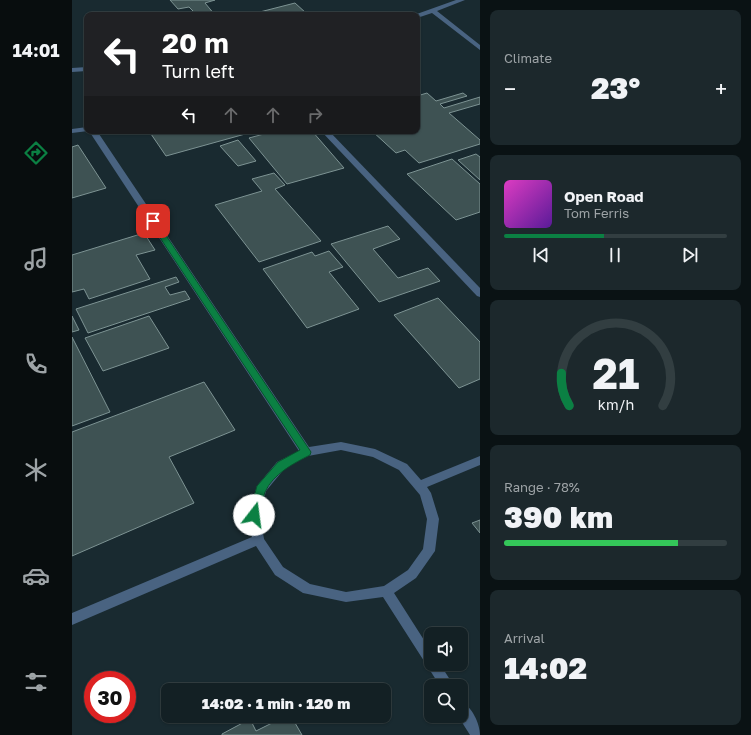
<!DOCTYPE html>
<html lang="en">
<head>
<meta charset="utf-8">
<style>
	:root { --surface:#132024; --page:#1c282c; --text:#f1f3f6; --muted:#9da3a6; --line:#323e41; --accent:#0b8043 }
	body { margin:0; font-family:"Golos Text",sans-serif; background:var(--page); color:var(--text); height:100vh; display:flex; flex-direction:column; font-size:15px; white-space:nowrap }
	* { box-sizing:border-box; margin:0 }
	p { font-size:13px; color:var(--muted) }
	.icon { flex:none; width:22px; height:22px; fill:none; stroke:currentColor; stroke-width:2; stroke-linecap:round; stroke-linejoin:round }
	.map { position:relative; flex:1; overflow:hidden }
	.details { display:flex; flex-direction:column; gap:10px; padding:10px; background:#0a1214; width:271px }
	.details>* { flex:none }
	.guide { position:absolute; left:12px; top:12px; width:336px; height:122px; border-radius:8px; box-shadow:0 1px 3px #0004,0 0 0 1px var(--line); background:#202124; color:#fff; overflow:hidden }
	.fabs { position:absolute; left:352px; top:627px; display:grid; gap:8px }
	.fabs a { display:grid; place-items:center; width:44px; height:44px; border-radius:8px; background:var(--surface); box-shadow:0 1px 3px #0004,0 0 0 1px var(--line); font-size:20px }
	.speed { position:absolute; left:12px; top:671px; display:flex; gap:8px; font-size:20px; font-weight:700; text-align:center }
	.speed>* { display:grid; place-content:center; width:52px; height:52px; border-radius:50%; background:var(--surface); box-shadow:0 1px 3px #0004,0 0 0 1px var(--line); line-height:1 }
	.speed .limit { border:6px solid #d22; background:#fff; color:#111 }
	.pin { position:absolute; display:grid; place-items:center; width:34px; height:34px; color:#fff; margin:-17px; border-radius:8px; box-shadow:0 2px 6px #0006 }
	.me { position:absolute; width:44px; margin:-22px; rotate:15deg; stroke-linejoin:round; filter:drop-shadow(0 0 3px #0008) }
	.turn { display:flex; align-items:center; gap:14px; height:84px; padding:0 12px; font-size:18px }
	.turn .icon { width:52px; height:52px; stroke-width:2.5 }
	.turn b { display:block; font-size:28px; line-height:34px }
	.lanes { display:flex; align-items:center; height:38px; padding:0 12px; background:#0003; justify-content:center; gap:20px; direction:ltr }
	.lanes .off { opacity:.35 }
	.big { font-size:30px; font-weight:800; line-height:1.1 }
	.details .widget { flex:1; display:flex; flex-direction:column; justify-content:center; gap:6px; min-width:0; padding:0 14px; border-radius:8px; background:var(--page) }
	.details .dial { align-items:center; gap:0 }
	.dial svg { height:104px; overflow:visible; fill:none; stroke:var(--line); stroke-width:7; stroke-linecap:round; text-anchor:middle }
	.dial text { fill:var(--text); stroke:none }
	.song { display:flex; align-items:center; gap:12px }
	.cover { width:48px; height:48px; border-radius:6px; background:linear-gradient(135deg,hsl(310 70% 55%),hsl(270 70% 35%)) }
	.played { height:4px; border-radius:2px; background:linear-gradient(90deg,var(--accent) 45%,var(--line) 45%) }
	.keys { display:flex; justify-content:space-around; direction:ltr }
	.heat { display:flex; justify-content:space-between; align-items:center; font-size:22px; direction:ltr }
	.charge { height:6px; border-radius:3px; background:linear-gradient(90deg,#34c759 78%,var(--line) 0) }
	.trip { position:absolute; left:89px; top:683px; width:230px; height:40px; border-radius:8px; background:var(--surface); box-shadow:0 1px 3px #0004,0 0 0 1px var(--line); font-weight:800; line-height:40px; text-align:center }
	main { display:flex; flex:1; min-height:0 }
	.dock { display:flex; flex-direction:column; width:72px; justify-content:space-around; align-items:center; background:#080d0e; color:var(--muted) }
	.dock .icon { width:28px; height:28px }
	.dock .selected { color:var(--accent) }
	.dock b { font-size:18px; color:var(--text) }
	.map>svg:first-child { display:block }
</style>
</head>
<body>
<main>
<nav class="dock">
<b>14:01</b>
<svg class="icon selected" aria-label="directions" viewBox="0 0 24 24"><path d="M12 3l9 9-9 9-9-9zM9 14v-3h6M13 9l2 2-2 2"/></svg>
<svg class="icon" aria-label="music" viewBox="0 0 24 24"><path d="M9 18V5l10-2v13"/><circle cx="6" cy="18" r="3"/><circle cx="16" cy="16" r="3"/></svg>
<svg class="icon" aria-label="phone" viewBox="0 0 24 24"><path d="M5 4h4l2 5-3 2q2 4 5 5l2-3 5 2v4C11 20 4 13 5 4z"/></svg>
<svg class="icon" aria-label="climate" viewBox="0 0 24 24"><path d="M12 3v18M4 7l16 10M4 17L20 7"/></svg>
<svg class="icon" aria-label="car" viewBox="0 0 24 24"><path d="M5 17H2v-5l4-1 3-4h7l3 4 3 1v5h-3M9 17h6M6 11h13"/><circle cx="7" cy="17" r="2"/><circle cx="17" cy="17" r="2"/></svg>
<svg class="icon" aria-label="filters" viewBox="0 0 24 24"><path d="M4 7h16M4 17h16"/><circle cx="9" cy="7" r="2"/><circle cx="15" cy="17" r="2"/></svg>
</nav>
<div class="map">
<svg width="408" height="735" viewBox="0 0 408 735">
	<rect width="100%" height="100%" fill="#192a30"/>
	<!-- building -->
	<g fill="#3e5253" stroke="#7d9393">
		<path d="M98,0h45l-10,3 10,12h-18l-8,-8 -11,2z"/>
		<path d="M223,3l11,10 -7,2 -47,-1z"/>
		<path d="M355,93l9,8 27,-8 4,3 -27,8 4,4 36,-11v7l-31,9 31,27v4l-61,19 -14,-13 -9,3 -24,-22h45v-35z"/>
		<path d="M92,131h92l-90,25 -15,-22z"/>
		<path d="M203,131h37l32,37 -57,16 -38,-46z"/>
		<path d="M166,140l18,21 -18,5 -18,-20z"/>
		<path d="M6,145l28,43 -34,10v-51z"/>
		<path d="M404,154l4,3v23l-22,-20z"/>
		<path d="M380,159l28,25v28l-24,8 -49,-46z"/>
		<path d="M202,173l11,12 -10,4 46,52 -62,21 -44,-57 47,-14 -10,-12z"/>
		<path d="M316,226l12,13 -27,10 25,29 30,-10 12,13 -61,21 -48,-58z"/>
		<path d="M72,233l11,17 -19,5 14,24 -61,20 -5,-10 -12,3v-37z"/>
		<path d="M257,251l14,16 -14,5 30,37 -52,19 -44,-59 49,-17 3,4z"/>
		<path d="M104,277l3,5 -14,5 5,8 15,-4 5,8 -102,34 -12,-24z"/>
		<path d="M366,298l42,44v37l-21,9 -65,-73z"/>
		<path d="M0,316l7,14 -7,2z"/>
		<path d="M77,316l20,32 -66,23 -18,-33z"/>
		<path d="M0,337l38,75 -38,14z"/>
		<path d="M132,382l31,48 -66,27 25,46 -122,53v-124z"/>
		<path d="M408,520v13l-8,-10z"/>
		<path d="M214,716h5l11,19h-80v-1l28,-15 6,12z"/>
	</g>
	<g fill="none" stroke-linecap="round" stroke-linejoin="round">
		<!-- minor -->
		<g fill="#496381" fill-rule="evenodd">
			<path d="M384,0h9l-28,11 43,34v5l-48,-37 -15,5v-3h-3z"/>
			<path d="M15,67v4l-15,1v-4z"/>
			<path d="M15,127l1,4 -16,2v-4z"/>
			<path d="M17,131h8l212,316 32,-5 34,7 32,15 14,16 59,-24v9l-53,22 4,6 8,26 -4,32 -19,27 -22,15 37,58v13h9l14,22h-14l-57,-89 -37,5 -43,-9 -28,-18 -19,-29 -184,79v-12l180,-76 -4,-22 9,-29 20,-24 22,-11zM269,450l32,7 26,13 21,25 7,24 -4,30 -15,21 -24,16 -38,6 -36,-8 -27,-17 -19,-28 -4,-24 6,-24 19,-23 23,-12z"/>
			<path d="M249,131h8l151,157v9l-3,-1z"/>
			<path d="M389,702c11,4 19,22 19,33h-10l-12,-19h3z"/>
		</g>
	</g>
	<!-- route -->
	<path fill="#0b8043" stroke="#07532c" d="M81,218l2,1 156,233 -1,3c-16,8 -37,19 -45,37 -3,8 -2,24 -11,27l-5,-4 8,-29 21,-24 22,-12 -151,-229z"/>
</svg>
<div class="fabs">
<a><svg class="icon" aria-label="sound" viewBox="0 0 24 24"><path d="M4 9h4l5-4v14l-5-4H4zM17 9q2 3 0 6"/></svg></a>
<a><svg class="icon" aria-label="search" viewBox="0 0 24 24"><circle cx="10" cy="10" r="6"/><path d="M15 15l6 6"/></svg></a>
</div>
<div class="speed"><div class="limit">30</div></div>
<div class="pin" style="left:81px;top:221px;background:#d93025"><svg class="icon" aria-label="arrive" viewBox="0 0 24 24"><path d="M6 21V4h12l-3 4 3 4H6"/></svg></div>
<svg class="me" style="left:182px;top:515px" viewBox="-20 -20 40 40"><circle r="19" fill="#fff"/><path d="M0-13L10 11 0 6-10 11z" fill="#0b8043"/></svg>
<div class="trip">14:02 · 1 min · 120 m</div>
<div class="guide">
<div class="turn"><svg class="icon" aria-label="left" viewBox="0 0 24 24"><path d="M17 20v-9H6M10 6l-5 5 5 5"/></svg><div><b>20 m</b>Turn left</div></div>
<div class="lanes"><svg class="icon" aria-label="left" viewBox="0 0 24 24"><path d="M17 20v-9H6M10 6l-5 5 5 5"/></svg><svg class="icon off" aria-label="ahead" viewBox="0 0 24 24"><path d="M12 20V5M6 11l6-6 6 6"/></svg><svg class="icon off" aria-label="ahead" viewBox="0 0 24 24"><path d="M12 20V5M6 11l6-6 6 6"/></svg><svg class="icon off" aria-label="right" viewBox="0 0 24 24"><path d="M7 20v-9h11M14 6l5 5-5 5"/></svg></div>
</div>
</div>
<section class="details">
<div class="widget"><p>Climate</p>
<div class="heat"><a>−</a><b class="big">23°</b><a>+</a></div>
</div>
<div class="widget">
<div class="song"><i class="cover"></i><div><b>Open Road</b><p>Tom Ferris</p></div></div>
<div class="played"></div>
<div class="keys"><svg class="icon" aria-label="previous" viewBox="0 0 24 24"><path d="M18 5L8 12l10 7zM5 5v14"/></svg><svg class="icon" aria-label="pause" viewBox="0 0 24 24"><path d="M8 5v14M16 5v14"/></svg><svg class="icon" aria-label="next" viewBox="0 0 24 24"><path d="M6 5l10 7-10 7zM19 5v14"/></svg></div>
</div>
<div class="widget dial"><svg viewBox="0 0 100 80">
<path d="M14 69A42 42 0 1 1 86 69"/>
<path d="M14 69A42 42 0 0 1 8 44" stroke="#0b8043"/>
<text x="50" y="56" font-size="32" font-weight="700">21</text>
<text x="50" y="72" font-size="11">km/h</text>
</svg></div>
<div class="widget"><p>Range · 78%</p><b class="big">390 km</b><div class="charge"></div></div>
<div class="widget"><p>Arrival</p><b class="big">14:02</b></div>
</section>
</main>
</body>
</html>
